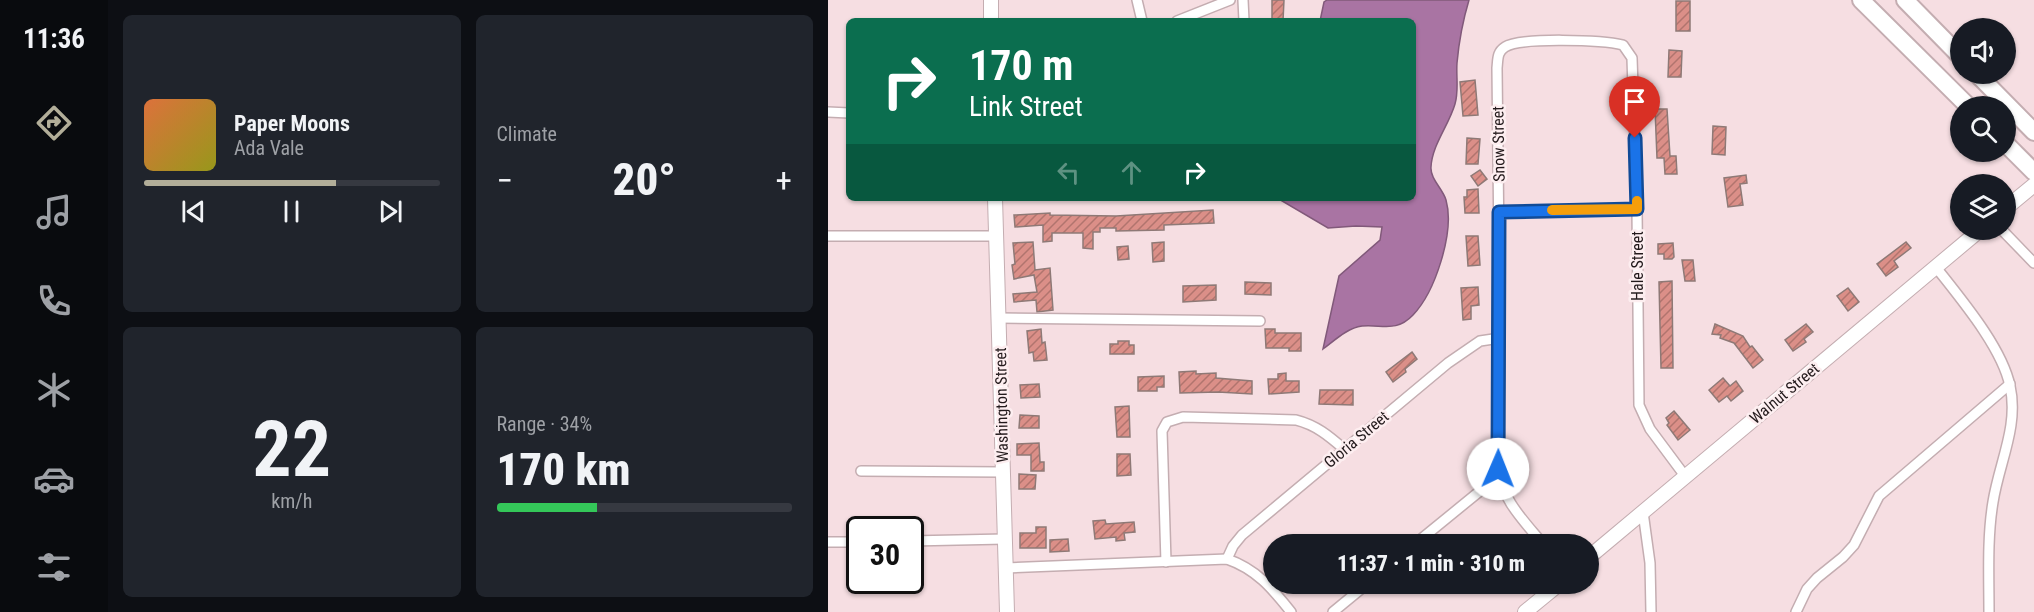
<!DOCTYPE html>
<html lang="en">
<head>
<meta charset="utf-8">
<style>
	:root { --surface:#171b24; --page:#20242c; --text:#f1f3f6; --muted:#9ea1a6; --line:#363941; --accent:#b2ae99 }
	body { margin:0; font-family:"Roboto Condensed",sans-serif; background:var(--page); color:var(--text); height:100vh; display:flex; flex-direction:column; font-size:22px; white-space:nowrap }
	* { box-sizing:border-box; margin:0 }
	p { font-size:20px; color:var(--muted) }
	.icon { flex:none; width:33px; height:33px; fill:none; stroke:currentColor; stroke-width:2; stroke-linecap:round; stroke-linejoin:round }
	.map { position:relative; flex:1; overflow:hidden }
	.sheet { display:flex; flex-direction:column; gap:15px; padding:15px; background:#0d0f14; width:720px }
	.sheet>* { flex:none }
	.banner { position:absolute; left:18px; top:18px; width:570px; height:183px; border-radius:9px; box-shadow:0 2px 4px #0004; background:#0b6e4f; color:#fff; overflow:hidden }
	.fabs { position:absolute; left:1122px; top:18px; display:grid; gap:12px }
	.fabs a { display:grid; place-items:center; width:66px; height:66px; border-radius:50%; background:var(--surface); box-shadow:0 2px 4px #0004; font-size:30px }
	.speed { position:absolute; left:18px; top:516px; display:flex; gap:12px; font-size:30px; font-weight:700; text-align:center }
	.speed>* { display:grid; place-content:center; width:78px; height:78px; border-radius:50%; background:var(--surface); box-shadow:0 2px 4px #0004; line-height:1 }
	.speed .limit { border:3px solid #111; border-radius:9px; background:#fff; color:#111 }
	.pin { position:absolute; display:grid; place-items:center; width:51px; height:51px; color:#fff; margin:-62px -26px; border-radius:50% 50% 50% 0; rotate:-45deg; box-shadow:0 0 6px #0007 }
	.pin .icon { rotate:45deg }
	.me { position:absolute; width:66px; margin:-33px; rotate:1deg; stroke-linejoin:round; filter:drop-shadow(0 0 4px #0008) }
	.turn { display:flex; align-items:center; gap:21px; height:126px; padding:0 24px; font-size:27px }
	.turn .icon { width:78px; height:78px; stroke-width:2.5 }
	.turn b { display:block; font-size:42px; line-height:51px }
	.lanes { display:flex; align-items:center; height:57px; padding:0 24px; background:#0003; justify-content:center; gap:30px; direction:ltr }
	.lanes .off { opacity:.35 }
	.big { font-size:45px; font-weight:800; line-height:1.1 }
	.sheet .tile { flex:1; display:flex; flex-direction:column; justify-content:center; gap:9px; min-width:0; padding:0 21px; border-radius:9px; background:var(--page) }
	.sheet .dial { align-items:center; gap:0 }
	.dial b { font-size:78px; line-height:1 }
	.song { display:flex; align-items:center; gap:18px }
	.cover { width:72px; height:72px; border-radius:9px; background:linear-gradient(135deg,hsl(20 70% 55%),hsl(60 70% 35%)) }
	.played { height:6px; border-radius:3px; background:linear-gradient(90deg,var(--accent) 65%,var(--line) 65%) }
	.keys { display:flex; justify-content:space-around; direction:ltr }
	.heat { display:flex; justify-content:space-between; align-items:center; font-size:33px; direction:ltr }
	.charge { height:9px; border-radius:4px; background:linear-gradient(90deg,#34c759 34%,var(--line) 0) }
	.sheet .tiles { flex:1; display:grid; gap:15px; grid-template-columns:repeat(2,1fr) }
	.trip { position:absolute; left:435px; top:534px; width:336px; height:60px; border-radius:30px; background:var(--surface); box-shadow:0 2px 4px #0004; font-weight:800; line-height:60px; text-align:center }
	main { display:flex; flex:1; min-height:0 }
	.tab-bar { display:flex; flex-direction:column; width:108px; justify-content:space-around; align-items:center; background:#090b0e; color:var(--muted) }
	.tab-bar .icon { width:42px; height:42px }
	.tab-bar .active { color:var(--accent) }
	.tab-bar b { font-size:27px; color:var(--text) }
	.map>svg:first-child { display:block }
</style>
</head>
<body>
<main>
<nav class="tab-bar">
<b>11:36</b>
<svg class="icon active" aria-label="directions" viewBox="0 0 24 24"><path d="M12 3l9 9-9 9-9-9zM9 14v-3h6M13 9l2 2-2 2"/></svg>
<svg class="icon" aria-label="music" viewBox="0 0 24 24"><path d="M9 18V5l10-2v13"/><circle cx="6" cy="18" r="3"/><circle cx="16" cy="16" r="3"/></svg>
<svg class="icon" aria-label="phone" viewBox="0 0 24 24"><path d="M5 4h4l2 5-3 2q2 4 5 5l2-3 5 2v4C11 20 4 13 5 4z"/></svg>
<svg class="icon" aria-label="climate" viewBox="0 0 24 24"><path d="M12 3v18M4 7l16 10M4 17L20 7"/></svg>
<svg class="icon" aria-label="car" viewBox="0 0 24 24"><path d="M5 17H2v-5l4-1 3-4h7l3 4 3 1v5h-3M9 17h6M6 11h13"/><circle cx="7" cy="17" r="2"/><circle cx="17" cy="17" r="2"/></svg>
<svg class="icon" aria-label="filters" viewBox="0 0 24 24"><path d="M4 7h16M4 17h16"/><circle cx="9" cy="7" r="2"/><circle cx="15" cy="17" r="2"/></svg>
</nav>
<section class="sheet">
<div class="tiles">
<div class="tile">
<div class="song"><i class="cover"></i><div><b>Paper Moons</b><p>Ada Vale</p></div></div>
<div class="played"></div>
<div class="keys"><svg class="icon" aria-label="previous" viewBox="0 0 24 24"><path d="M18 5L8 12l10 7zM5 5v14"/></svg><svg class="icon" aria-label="pause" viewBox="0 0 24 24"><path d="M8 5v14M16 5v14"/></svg><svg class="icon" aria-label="next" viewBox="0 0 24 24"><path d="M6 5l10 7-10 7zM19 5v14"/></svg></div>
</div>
<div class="tile"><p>Climate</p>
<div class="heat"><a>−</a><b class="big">20°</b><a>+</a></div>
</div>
<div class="tile dial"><b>22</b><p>km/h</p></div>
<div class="tile"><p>Range · 34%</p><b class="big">170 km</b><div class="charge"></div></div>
</div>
</section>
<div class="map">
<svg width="1206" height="612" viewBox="0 0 1206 612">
	<defs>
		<pattern id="building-hatch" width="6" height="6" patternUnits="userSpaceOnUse" patternTransform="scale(1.5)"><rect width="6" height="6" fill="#db8f88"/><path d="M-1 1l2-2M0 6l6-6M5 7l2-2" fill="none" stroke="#b1746e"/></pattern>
	</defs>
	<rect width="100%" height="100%" fill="#f6dee2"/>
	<!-- water -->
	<path fill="#a974a3" stroke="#81597a" stroke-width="1.5" d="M499,0h142c-6,20 -10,41 -12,63 -1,13 2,28 -2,41 -6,21 -23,41 -24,63 -1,12 12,22 15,33 9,32 -11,92 -33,115 -17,18 -31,9 -51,11 -15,2 -28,15 -39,23l16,-73 41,-36 2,-13 -26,-1 -28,2 -51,-30h136v-177h-93l4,-19z"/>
	<!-- building -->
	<g fill="url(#building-hatch)" stroke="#8e7976" stroke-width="1.5">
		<path d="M444,0h12l-1,21h-11z"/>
		<rect x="848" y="1" width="14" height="30"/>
		<path d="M841,50l13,1 -1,26h-13z"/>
		<path d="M647,80l3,35 -15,1 -3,-34z"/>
		<path d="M827,109h12l3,47h6l1,18h-12l-1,-16h-7z"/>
		<path d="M885,126l13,1 -1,28 -13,-1z"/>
		<path d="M639,138l13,1 -2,25h-12z"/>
		<path d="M652,170l7,9 -9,7 -7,-10z"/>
		<path d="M918,175l1,8 -7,1 3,21 -15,2 -4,-29z"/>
		<path d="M650,189l1,24h-14l-1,-16h3v-7z"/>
		<path d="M385,210l1,13 -50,2v5l-48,1v-3h-16v4h-7v17l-10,-1v-15h-31v8l-9,1v-17l-28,2 -1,-12 36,-2v2l66,1z"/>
		<path d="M638,236h12l2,29 -12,1z"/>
		<path d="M205,242l2,28 15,-2 3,42 -16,2 -1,-12 -22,2 -1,-8 24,-2 -3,-17 -20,4 -2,-14 3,-1 -2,-21z"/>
		<path d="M336,242v19l-11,1 -1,-19z"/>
		<path d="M1078,242l5,6 -17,13 4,6 -12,9 -9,-12z"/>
		<path d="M845,243l1,14 -2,2h-8v-5h-6v-10z"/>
		<path d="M300,246l1,13 -11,1 -1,-13z"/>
		<path d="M854,260h11l2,21h-10z"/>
		<path d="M844,281l1,87h-12l-2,-86z"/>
		<path d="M417,282l26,1v12l-26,-1z"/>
		<path d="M388,285v15l-33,2v-16z"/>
		<path d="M650,287l1,18 -8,1v13l-8,1 -2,-32z"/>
		<path d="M1020,288l11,14 -11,9 -11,-15z"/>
		<path d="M887,324l28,12 7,11 2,-1 11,14 -10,8 -19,-25 -14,-5 1,-3 -9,-1z"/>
		<path d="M978,324l7,8 -9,7 2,3 -13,9 -8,-11z"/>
		<path d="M213,329l1,14 3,-1 2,18 -13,1 -1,-9 -4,1 -2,-22z"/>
		<path d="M437,329h10v4h26v18h-12v-3h-23z"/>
		<path d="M290,341h11v4h5v9h-24v-10h8z"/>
		<path d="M584,352l5,7 -12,10 1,3 -13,10 -7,-10z"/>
		<path d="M368,371v3l20,-1v5l36,3v13l-34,-2 -38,1 -1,-21z"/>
		<path d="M458,373v8h13v11l-30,2 -1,-15h10v-5z"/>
		<path d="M336,376v11h-7v4h-19v-14z"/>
		<path d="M895,378l7,8 6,-5 7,10 -12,10 -4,-5 -8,6 -10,-12z"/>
		<path d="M211,384l1,13 -19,1 -1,-13z"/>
		<path d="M492,390h33v15l-34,-1z"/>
		<path d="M301,406l1,31h-13l-2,-30z"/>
		<path d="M846,411l16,19 -12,10 -11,-15 2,-2 -3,-5z"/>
		<path d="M192,415l19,1v12h-20z"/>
		<path d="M211,443l1,19h4v9h-13v-16h-14v-11z"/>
		<path d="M289,454h13l1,21 -14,1z"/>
		<path d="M191,474l17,1 -1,14h-16z"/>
		<path d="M277,520l1,4 28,-2 1,10 -11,1 1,7 -9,1v-4l-21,2 -2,-18z"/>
		<path d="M208,527h10v21h-26v-15h16z"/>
		<path d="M240,539l1,12 -19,1v-12z"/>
	</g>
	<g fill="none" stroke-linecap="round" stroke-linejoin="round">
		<defs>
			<g id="minor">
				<path d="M309,0l5,21"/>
				<path d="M415,0l1,21"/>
				<path d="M349,21l53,-21"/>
				<path d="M0,112l21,1"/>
				<path d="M671,212l138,-3"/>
				<path d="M1174,230l32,33"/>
				<path d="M0,236h168"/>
				<path d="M1107,266c25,32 67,81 75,120 9,40 -11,77 -17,116 -6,36 -4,74 -4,110"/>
				<path d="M171,318l261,3"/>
				<path d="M33,471l141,1"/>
				<path d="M815,512l7,51 1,49"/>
				<path d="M82,541l95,-2"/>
				<path d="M0,542h32"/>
				<path d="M587,544l65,-53 20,-9"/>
				<path d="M715,544c-19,-23 -41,-44 -45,-75l2,-131 -3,-270c1,-9 0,-16 8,-21 15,-10 98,-7 118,-2l9,13 5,151 2,196 11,24 35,47"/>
				<path d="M399,559l6,-13 9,-11 206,-172 32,-22 20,-3"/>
				<path d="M338,562l-4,-131 5,-9 16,-5 113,3c20,5 33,16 48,29"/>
				<path d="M178,568l221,-9c29,10 45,29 64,53"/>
				<path d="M505,612l34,-28"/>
				<path d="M968,612l11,-23 10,-11 26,-21 11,-12 25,-49 131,-112"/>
			</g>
			<g id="secondary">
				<path d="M163,0v21"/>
				<path d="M167,198l12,414"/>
				<path d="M1178,208l28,-23"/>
				<path d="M760,558l392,-328"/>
				<path d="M697,612l34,-28"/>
			</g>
			<g id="motorway">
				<path d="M1033,0l107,106"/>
				<path d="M1077,0l55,56"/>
				<path d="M1149,74l57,58"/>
				<path d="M1178,144l28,28"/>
			</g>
		</defs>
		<!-- minor casing -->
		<use href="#minor" stroke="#c4adb1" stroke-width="12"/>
		<!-- secondary casing -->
		<use href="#secondary" stroke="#c4adb1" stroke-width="16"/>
		<!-- motorway casing -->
		<use href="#motorway" stroke="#c4adb1" stroke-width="20"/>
		<!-- minor -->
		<use href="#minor" stroke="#fff" stroke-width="9"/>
		<!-- secondary -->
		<use href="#secondary" stroke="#fff" stroke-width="14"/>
		<!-- motorway -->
		<use href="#motorway" stroke="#fff" stroke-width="16"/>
	</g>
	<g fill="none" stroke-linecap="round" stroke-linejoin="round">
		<defs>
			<path id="route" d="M670,469l1,-257 138,-3 -2,-71"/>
		</defs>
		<!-- route casing -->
		<use href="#route" stroke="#114b97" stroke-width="15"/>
		<!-- route -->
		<use href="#route" stroke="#1a73e8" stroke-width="10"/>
		<!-- slow -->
		<path stroke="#f59e0b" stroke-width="10" d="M724,210l85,-1v-8"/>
	</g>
	<g text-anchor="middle" stroke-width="5" stroke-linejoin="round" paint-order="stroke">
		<!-- street labels -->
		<g font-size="16" fill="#231a1c" stroke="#fdeef0">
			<text transform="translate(670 144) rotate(-91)" y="6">Snow Street</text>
			<text transform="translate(809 266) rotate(-90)" y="6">Hale Street</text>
			<text transform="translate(956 393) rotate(-40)" y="6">Walnut Street</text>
			<text transform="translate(173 405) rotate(-91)" y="6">Washington Street</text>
			<text transform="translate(528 439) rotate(-40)" y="6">Gloria Street</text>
		</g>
	</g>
</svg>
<div class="fabs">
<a><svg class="icon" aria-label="sound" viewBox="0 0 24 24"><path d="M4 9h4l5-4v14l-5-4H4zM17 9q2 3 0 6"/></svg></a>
<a><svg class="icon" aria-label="search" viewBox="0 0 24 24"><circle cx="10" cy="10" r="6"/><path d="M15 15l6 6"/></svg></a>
<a><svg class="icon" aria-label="layers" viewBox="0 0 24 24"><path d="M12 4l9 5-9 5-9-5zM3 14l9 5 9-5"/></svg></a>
</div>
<div class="speed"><div class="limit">30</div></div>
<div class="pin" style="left:807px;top:138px;background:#d93025"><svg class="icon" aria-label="arrive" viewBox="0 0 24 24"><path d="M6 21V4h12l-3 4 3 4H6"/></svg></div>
<svg class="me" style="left:670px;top:469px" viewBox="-20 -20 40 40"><circle r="19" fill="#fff"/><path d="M0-13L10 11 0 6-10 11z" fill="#1a73e8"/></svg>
<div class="trip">11:37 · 1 min · 310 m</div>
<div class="banner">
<div class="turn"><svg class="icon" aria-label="right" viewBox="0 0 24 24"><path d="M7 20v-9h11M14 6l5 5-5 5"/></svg><div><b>170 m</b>Link Street</div></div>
<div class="lanes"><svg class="icon off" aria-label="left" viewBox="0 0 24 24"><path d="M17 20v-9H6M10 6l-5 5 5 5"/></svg><svg class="icon off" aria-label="ahead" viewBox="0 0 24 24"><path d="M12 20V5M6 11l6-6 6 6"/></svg><svg class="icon" aria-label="right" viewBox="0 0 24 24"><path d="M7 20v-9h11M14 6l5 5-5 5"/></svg></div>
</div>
</div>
</main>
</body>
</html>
